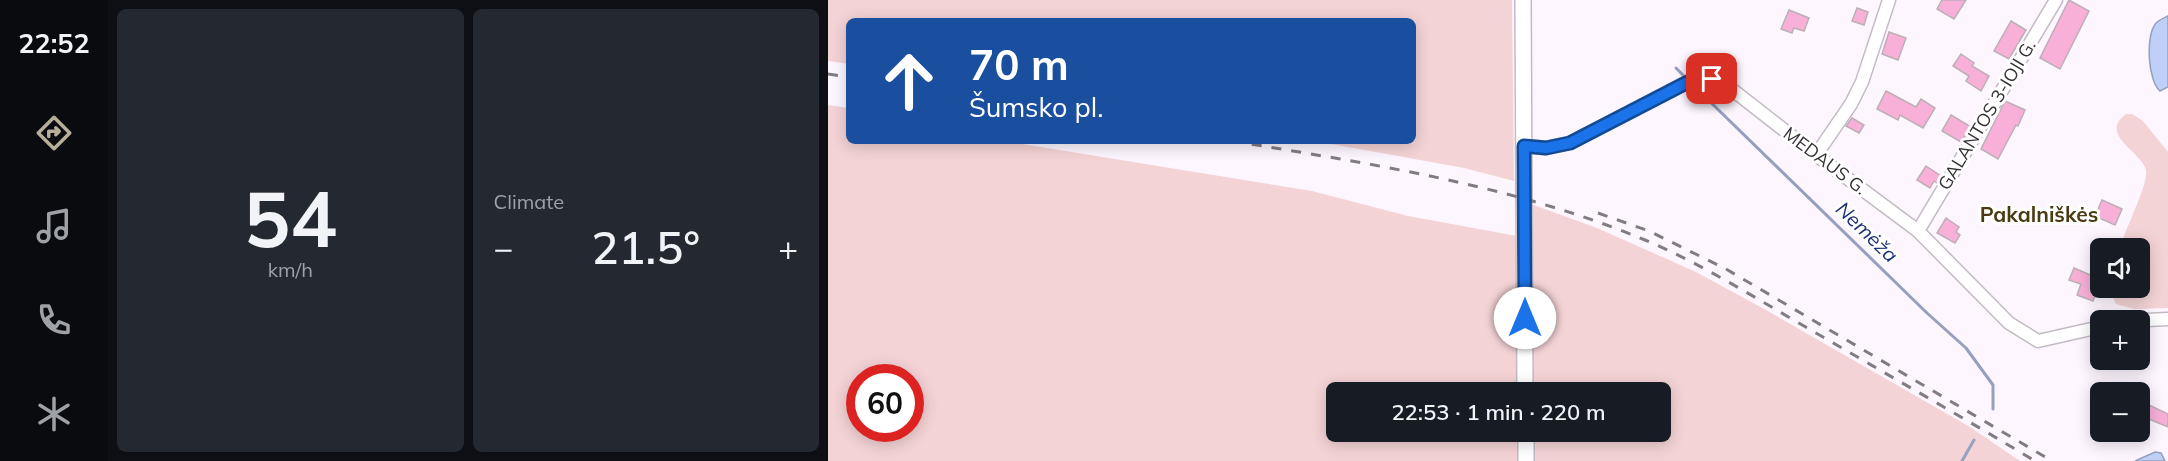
<!DOCTYPE html>
<html lang="en">
<head>
<meta charset="utf-8">
<style>
	:root { --surface:#171b24; --page:#242831; --text:#f1f3f6; --muted:#9ea1a6; --accent:#b6ae99 }
	body { margin:0; font-family:Mulish,sans-serif; background:var(--page); color:var(--text); height:100vh; display:flex; flex-direction:column; font-size:22px; white-space:nowrap }
	* { box-sizing:border-box; margin:0 }
	p { font-size:20px; color:var(--muted) }
	.icon { flex:none; width:33px; height:33px; fill:none; stroke:currentColor; stroke-width:2; stroke-linecap:round; stroke-linejoin:round }
	.map { position:relative; flex:1; overflow:hidden }
	.drawer { display:flex; flex-direction:column; gap:9px; padding:9px; background:#0d0f14; width:720px }
	.drawer>* { flex:none }
	.banner { position:absolute; left:18px; top:18px; width:570px; height:126px; border-radius:9px; box-shadow:0 3px 15px #0003; background:#1a4fa0; color:#fff; overflow:hidden }
	.fabs { position:absolute; left:1262px; top:238px; display:grid; gap:12px }
	.fabs a { display:grid; place-items:center; width:60px; height:60px; border-radius:9px; background:var(--surface); box-shadow:0 3px 15px #0003; font-size:30px }
	.speed { position:absolute; left:18px; top:364px; display:flex; gap:12px; font-size:30px; font-weight:700; text-align:center }
	.speed>* { display:grid; place-content:center; width:78px; height:78px; border-radius:50%; background:var(--surface); box-shadow:0 3px 15px #0003; line-height:1 }
	.speed .limit { border:9px solid #d22; background:#fff; color:#111 }
	.pin { position:absolute; display:grid; place-items:center; width:51px; height:51px; color:#fff; margin:-26px; border-radius:12px; box-shadow:0 3px 9px #0006 }
	.me { position:absolute; width:66px; margin:-33px; rotate:0deg; stroke-linejoin:round; filter:drop-shadow(0 0 4px #0008) }
	.turn { display:flex; align-items:center; gap:21px; height:126px; padding:0 24px; font-size:27px }
	.turn .icon { width:78px; height:78px; stroke-width:2.5 }
	.turn b { display:block; font-size:42px; line-height:51px }
	.big { font-size:45px; font-weight:600; line-height:1.1 }
	.drawer .card { flex:1; display:flex; flex-direction:column; justify-content:center; gap:9px; min-width:0; padding:0 21px; border-radius:9px; background:var(--page) }
	.drawer .dial { align-items:center; gap:0 }
	.dial b { font-size:78px; line-height:1 }
	.heat { display:flex; justify-content:space-between; align-items:center; font-size:33px; direction:ltr }
	.drawer .tiles { flex:1; display:grid; gap:9px; grid-template-columns:repeat(2,1fr) }
	.trip { position:absolute; left:498px; top:382px; width:345px; height:60px; border-radius:9px; background:var(--surface); box-shadow:0 3px 15px #0003; font-weight:600; line-height:60px; text-align:center }
	main { display:flex; flex:1; min-height:0 }
	.tab-bar { display:flex; flex-direction:column; width:108px; justify-content:space-around; align-items:center; background:#090b0e; color:var(--muted) }
	.tab-bar .icon { width:42px; height:42px }
	.tab-bar .active { color:var(--accent) }
	.tab-bar b { font-size:27px; color:var(--text) }
	.map>svg:first-child { display:block }
</style>
</head>
<body>
<main>
<nav class="tab-bar">
<b>22:52</b>
<svg class="icon active" aria-label="directions" viewBox="0 0 24 24"><path d="M12 3l9 9-9 9-9-9zM9 14v-3h6M13 9l2 2-2 2"/></svg>
<svg class="icon" aria-label="music" viewBox="0 0 24 24"><path d="M9 18V5l10-2v13"/><circle cx="6" cy="18" r="3"/><circle cx="16" cy="16" r="3"/></svg>
<svg class="icon" aria-label="phone" viewBox="0 0 24 24"><path d="M5 4h4l2 5-3 2q2 4 5 5l2-3 5 2v4C11 20 4 13 5 4z"/></svg>
<svg class="icon" aria-label="climate" viewBox="0 0 24 24"><path d="M12 3v18M4 7l16 10M4 17L20 7"/></svg>
</nav>
<section class="drawer">
<div class="tiles">
<div class="card dial"><b>54</b><p>km/h</p></div>
<div class="card"><p>Climate</p>
<div class="heat"><a>−</a><b class="big">21.5°</b><a>+</a></div>
</div>
</div>
</section>
<div class="map">
<svg width="1340" height="461" viewBox="0 0 1340 461">
	<rect width="100%" height="100%" fill="#fdf6ff"/>
	<!-- green -->
	<g fill="#f4d3d6" fill-rule="evenodd">
		<path d="M0,0h684l2,181 -50,-13 -149,-27h98v-120h-564v43l-21,-3z"/>
		<path d="M0,105l21,3v33h154l309,50 96,25 109,20 1,157h-182v39h182v29h-690zM32,378h50v51h-50z"/>
		<path d="M1298,114h6l11,7 25,31v156l-34,1 -18,-5 -5,-11 1,-5h27v-39h-19c4,-19 29,-65 26,-79 -5,-19 -48,-35 -20,-56z"/>
		<path d="M703,204l66,24 99,44 70,38 204,117 50,34h-486v-29h126v-39h-127z"/>
	</g>
	<!-- water -->
	<g fill="#bfd0f8" stroke="#96a0be" stroke-width="1.5">
		<path d="M1340,16v71l-8,4c-12,-10 -15,-55 -4,-68 3,-3 8,-5 12,-7z"/>
		<path d="M1327,452l6,1 4,8h-30z"/>
	</g>
	<g fill="none" stroke-linecap="round" stroke-linejoin="round">
		<!-- stream -->
		<g stroke="#96a0be" stroke-width="3">
			<path d="M848,68l7,7"/>
			<path d="M869,89l230,224 39,35 27,37v24"/>
			<path d="M1134,461l12,-21"/>
		</g>
	</g>
	<!-- building -->
	<g fill="#f8b0d9" stroke="#bcafb6" stroke-width="1.5">
		<path d="M1114,0h24l-12,19 -17,-10z"/>
		<path d="M1241,0l20,11 -29,58 -20,-11z"/>
		<path d="M1029,8l11,4 -4,13 -12,-4z"/>
		<path d="M961,10l20,8 -5,13 -10,-3 -2,5 -11,-4z"/>
		<path d="M1183,21l15,9 -17,29 -15,-8z"/>
		<path d="M1061,32l17,6 -8,22 -16,-6z"/>
		<path d="M1133,54l13,9 -2,3 17,10 -8,15 -15,-10 3,-5 -16,-10z"/>
		<path d="M1058,91l30,16 5,-8 14,9 -12,20 -23,-13 -2,5 -21,-11z"/>
		<path d="M1177,101l20,9 -7,16 -2,-1 -18,34 -17,-10z"/>
		<path d="M1123,115l20,12 -10,15 -19,-11z"/>
		<path d="M1024,118l12,7 -5,8 -13,-7z"/>
		<path d="M1098,166l15,10 -4,7 -3,-2 -4,7 -13,-8z"/>
		<path d="M1274,200l20,9 -7,16 -20,-9z"/>
		<path d="M1118,218l13,9 -3,5 4,3 -5,8 -18,-10z"/>
		<path d="M1246,268l26,11v5l-7,17 -16,-6 4,-11 -12,-4z"/>
		<path d="M1321,405l19,9v13l-24,-10z"/>
	</g>
	<g fill="none" stroke-linecap="round" stroke-linejoin="round">
		<defs>
			<g id="minor">
				<path d="M696,146l22,2 24,-5 117,-61 25,-3 13,5 91,71 102,76 91,92 29,18 62,-14"/>
				<path d="M988,155l35,-51 11,-22 27,-82"/>
				<path d="M1090,231l138,-231"/>
				<path d="M1297,321l43,-2"/>
			</g>
			<g id="major">
				<path d="M695,0l2,393"/>
				<path d="M698,432v29"/>
			</g>
		</defs>
		<!-- minor casing -->
		<use href="#minor" stroke="#c3bac5" stroke-width="15"/>
		<!-- major casing -->
		<use href="#major" stroke="#c3bac5" stroke-width="18"/>
		<!-- minor -->
		<use href="#minor" stroke="#fff" stroke-width="12"/>
		<!-- major -->
		<use href="#major" stroke="#fff" stroke-width="15"/>
		<!-- rail -->
		<g stroke="#817c82" stroke-width="3" stroke-dasharray="10 10" stroke-linecap="butt">
			<path d="M0,74l21,3"/>
			<path d="M404,141c140,23 281,44 413,99 55,23 107,56 159,86 77,45 155,89 231,135"/>
			<path d="M770,213l51,18 77,38 326,192"/>
		</g>
	</g>
	<g fill="none" stroke-linecap="round" stroke-linejoin="round">
		<defs>
			<path id="route" d="M697,318l-1,-172 22,2 24,-5 118,-61 11,-3h13"/>
		</defs>
		<!-- route casing -->
		<use href="#route" stroke="#114b97" stroke-width="15"/>
		<!-- route -->
		<use href="#route" stroke="#1a73e8" stroke-width="10"/>
	</g>
	<g text-anchor="middle" stroke-width="6" stroke-linejoin="round" paint-order="stroke">
		<!-- street labels -->
		<g font-size="18" fill="#353136" stroke="#fff">
			<text transform="translate(1159 115) rotate(-59)" y="6">GALANTOS 3-IOJI G.</text>
			<text transform="translate(997 161) rotate(37)" y="6">MEDAUS G.</text>
		</g>
		<!-- water labels -->
		<g font-size="20" font-style="italic" fill="#1b3079" stroke="#fff">
			<text transform="translate(1039 232) rotate(44)" y="7">Nemėža</text>
		</g>
		<!-- quarter labels -->
		<g font-size="21" font-weight="bold" fill="#493a12" stroke="#fff">
			<text x="1211" y="222">Pakalniškės</text>
		</g>
	</g>
</svg>
<div class="fabs">
<a><svg class="icon" aria-label="sound" viewBox="0 0 24 24"><path d="M4 9h4l5-4v14l-5-4H4zM17 9q2 3 0 6"/></svg></a>
<a>+</a>
<a>−</a>
</div>
<div class="speed"><div class="limit">60</div></div>
<div class="pin" style="left:884px;top:79px;background:#d93025"><svg class="icon" aria-label="arrive" viewBox="0 0 24 24"><path d="M6 21V4h12l-3 4 3 4H6"/></svg></div>
<svg class="me" style="left:697px;top:318px" viewBox="-20 -20 40 40"><circle r="19" fill="#fff"/><path d="M0-13L10 11 0 6-10 11z" fill="#1a73e8"/></svg>
<div class="trip">22:53 · 1 min · 220 m</div>
<div class="banner">
<div class="turn"><svg class="icon" aria-label="ahead" viewBox="0 0 24 24"><path d="M12 20V5M6 11l6-6 6 6"/></svg><div><b>70 m</b>Šumsko pl.</div></div>
</div>
</div>
</main>
</body>
</html>
